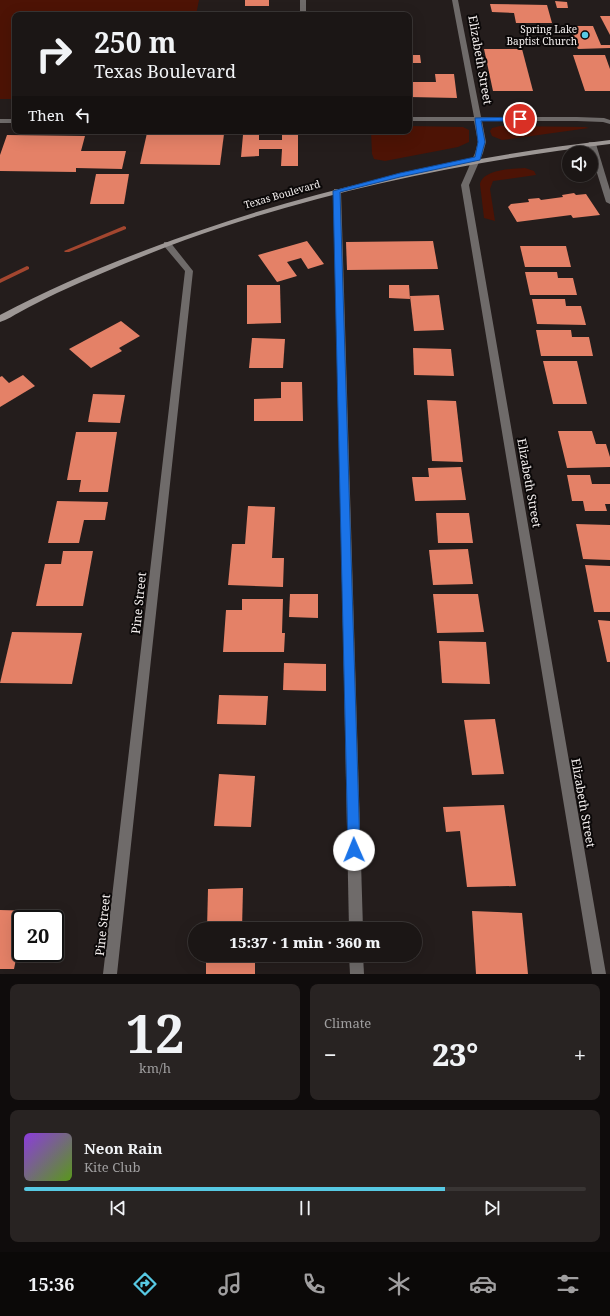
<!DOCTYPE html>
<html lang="en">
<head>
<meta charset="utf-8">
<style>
	:root { --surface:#1b1615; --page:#282322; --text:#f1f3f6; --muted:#a09fa0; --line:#393534; --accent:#57c9e3 }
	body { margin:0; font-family:"Noto Serif",serif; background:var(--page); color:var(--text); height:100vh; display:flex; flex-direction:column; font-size:15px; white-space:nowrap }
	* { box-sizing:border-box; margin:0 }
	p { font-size:13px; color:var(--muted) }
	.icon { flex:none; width:22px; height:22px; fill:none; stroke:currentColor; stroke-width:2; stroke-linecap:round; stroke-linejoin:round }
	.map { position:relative; height:974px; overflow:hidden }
	.panel { display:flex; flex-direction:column; gap:10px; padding:10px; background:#0f0c0c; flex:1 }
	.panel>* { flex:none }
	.top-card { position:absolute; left:12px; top:12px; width:400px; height:122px; border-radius:8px; box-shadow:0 4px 16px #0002,0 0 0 1px var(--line); background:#1b1615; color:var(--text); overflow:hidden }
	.controls { position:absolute; left:562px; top:146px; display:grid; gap:8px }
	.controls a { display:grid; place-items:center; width:36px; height:36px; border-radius:50%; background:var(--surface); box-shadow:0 4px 16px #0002,0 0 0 1px var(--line); font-size:20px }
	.speed { position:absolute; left:12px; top:910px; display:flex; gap:8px; font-size:20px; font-weight:700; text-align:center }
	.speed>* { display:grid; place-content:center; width:52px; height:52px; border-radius:50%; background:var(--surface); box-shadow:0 4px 16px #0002,0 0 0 1px var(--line); line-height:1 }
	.speed .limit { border:2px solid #111; border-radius:6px; background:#fff; color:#111 }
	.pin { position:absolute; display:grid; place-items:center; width:34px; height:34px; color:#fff; margin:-17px; border:2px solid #fff; border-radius:50%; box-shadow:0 1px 4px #0007 }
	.me { position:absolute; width:44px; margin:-22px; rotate:359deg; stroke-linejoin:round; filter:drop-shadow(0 0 3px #0008) }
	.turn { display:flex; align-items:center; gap:14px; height:84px; padding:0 16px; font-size:18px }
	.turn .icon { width:52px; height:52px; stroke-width:2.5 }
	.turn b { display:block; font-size:28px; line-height:34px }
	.then { display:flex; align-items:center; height:38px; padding:0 16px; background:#0003; gap:8px; font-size:15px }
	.big { font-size:30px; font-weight:800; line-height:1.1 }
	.panel .tile { flex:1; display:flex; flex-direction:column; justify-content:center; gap:6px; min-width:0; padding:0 14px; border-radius:8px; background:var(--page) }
	.panel .dial { align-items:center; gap:0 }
	.dial b { font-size:52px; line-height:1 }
	.song { display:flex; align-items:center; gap:12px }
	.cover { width:48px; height:48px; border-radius:6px; background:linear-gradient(135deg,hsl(270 70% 55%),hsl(90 70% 35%)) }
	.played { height:4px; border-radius:2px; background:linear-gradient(90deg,var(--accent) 75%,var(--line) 75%) }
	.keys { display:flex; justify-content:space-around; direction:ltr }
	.heat { display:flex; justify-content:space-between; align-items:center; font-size:22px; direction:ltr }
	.panel .tiles { flex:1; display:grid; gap:10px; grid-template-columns:1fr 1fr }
	.tile:last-child { grid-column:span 2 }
	.trip { position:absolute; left:188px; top:922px; width:234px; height:40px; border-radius:20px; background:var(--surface); box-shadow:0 4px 16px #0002,0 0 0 1px var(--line); font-weight:800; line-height:40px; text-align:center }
	.tabs { display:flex; height:64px; justify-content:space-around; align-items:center; background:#0b0908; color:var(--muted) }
	.tabs .icon { width:28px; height:28px }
	.tabs .on { color:var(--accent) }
	.tabs b { font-size:18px; color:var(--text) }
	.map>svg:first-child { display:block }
</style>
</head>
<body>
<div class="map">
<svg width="610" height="974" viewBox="0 0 610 974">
	<rect width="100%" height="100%" fill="#241d1c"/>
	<!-- green -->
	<g fill="#4d1305">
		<path d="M0,0h199l-3,15h-181v84h-15z"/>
		<path d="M409,126l54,1 6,3v12l-11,5 -73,14 -11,-2 -2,-5 -1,-23h38z"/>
		<path d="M500,126l85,1 4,1 -87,12 -10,-4 -2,-5 2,-3z"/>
		<path d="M525,168l9,3 2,4 -43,6 -3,8 5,32 -11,-3 -4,-34c4,-15 32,-15 45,-16z"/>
	</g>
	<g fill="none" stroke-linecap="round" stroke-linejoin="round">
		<!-- stream -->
		<g fill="#a3462f" fill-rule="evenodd">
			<path d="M124,226l2,1v2l-57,23h-4l-1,-1z"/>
			<path d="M27,266l2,1v2l-29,14v-4z"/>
		</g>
	</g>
	<!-- building -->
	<g fill="#e48167">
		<rect x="245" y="0" width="24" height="6"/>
		<path d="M555,1l12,1 1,6h-11z"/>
		<path d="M490,4l57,1 5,18h-36l-2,-10 -22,-1z"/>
		<path d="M600,16h10v19z"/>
		<path d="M568,26h25l8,19h9v3l-32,1z"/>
		<path d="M484,49h38l11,42h-40z"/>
		<path d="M409,55h11l1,8h-12z"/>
		<path d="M573,55h32l5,14v22h-25z"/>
		<path d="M435,74h19l3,24 -48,-1v-15h27z"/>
		<path d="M282,131h16v35h-17l1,-17h-23v7l-18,1 2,-22h16v5h23z"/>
		<path d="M147,133l77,1 -4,31 -80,-1z"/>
		<path d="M7,135l78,1 -4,15h45l-4,18 -46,-1v4l-76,-1v-16z"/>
		<path d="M96,174h33l-5,30h-34z"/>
		<path d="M574,193l2,2 10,-1 14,21 -27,3 -2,-3 -54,7 -9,-15 3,-3 18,-2 -1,-3 11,-1 2,2 22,-3 -1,-2z"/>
		<path d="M307,241l17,23 -16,5 -7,-11 -14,4 10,14 -20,6 -19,-27z"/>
		<path d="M433,241l5,28 -91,1 -1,-28z"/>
		<path d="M520,246h46l5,21h-46z"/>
		<path d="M525,272h32l1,6h15l4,17h-47z"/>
		<path d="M247,285h33l1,38 -34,1z"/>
		<path d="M389,285h20l1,14 -21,-1z"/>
		<path d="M439,295l5,35 -30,1 -4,-35z"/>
		<path d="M532,299h33l1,7h15l5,19 -49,-1z"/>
		<path d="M121,321l19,15 -21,12 3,3 -31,17 -22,-19z"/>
		<path d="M536,330h35l1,7h17l4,19h-52z"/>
		<path d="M252,338l33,1 -2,29h-34z"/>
		<path d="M413,348l38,1 3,27 -40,-1z"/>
		<path d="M543,361h34l10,43h-34z"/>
		<path d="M23,375l12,11 -35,21v-30l2,-1 7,7z"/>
		<path d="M281,382h21l1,39h-49v-22l27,-1z"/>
		<path d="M93,394l32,1 -5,28 -32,-1z"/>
		<path d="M427,400l29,1 7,61 -31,-1z"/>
		<path d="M558,431h34l4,13h10l4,13v10l-43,1z"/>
		<path d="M76,432h41l-9,60h-29l2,-12h-14z"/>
		<path d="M461,467l5,33 -51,1 -3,-24h17l-1,-9z"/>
		<path d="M567,475h23l2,9h18v20h-5l2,7h-22l-2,-10h-11z"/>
		<path d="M57,501l51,1 -3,18h-21l-5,23h-31z"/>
		<path d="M248,506l27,1 -3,51h12l-1,29 -55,-2 4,-41h13z"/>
		<path d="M436,513h33l4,30h-35z"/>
		<path d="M576,524l34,1v35l-27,-1z"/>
		<path d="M468,549l5,35 -40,1 -4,-35z"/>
		<path d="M63,551h30l-10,55h-47l9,-42h16z"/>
		<path d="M585,565l25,1v46h-16z"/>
		<path d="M290,594h28v24l-29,-1z"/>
		<path d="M433,594h45l6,38 -47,1z"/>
		<path d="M242,599h41l-1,34h3l-1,19h-61l3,-42h16z"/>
		<path d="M598,620l12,1v41h-3z"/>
		<path d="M12,632l70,1 -10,51 -72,-1z"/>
		<path d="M439,641l47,1 4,42 -48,-1z"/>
		<path d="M284,663l42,1v27l-43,-1z"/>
		<path d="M219,695l49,1 -2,29 -49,-1z"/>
		<path d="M495,719l9,55 -32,1 -8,-55z"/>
		<path d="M219,774l36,2 -4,51 -37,-1z"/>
		<path d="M504,805l12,81 -49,1 -7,-56 -14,1 -3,-25z"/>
		<path d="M243,888l-1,41h-35l1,-40z"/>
		<path d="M0,910l37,1 -1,8h-15v21h-1l-6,29h-14z"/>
		<path d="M472,911l50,2 6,61h-52z"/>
		<rect x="206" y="955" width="49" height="19"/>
	</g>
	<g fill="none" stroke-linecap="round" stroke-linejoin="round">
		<!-- service -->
		<g fill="#6f6b6a" fill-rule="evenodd">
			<path d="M589,142h6l1,2 14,46v14l-4,-2 -18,-58z"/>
			<path d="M334,189h6l1,2 22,738h-14z"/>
			<path d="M349,955h14l1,19h-14z"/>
		</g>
		<!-- minor -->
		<g fill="#6f6b6a" fill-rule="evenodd">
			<rect x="300" y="0" width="6" height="15"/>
			<path d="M452,0h6l23,117h96l27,1 6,2v4l-7,-2 -26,-1h-95l4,21 -3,11 -14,32 137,789h-14l-131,-789 14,-32 3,-11 -4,-21h-65v-4h65z"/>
			<rect x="0" y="119" width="15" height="4"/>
			<path d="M164,242h6l23,29 -76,703h-14l82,-703 -21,-25z"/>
		</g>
		<!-- secondary -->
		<path fill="#9d9795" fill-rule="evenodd" d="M610,140v4c-147,18 -285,46 -425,96 -43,16 -86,34 -128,53 -12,6 -25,12 -37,19 -6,3 -13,8 -20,10v-7c47,-25 96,-46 146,-65 151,-58 304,-91 464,-110z"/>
	</g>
	<!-- route -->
	<path fill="#1a73e8" stroke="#114b97" d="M520,117l3,2 -1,2h-41l4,21 -5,18 -80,17 -60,15 20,658 -2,5 -4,1 -4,-1 -2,-5 -15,-659 67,-18 75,-16 3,-15 -3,-24z"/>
	<!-- markers -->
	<circle fill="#57c9e3" stroke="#0b0808" stroke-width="1.5" cx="585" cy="35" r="4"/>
	<g text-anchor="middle" stroke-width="4" stroke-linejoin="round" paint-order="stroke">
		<!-- far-poi labels -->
		<g font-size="10" fill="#f6f1f0" stroke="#0b0808" text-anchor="end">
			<text x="577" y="33">Spring Lake<tspan x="577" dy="12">Baptist Church</tspan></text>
		</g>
		<!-- far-street labels -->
		<g font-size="10" fill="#f6f1f0" stroke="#0b0808">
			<text transform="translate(282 194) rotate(-16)" y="4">Texas Boulevard</text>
		</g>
		<!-- street labels -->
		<g font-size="12" fill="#f6f1f0" stroke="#0b0808">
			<text transform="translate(480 60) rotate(80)" y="4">Elizabeth Street</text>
			<text transform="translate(529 483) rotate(80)" y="4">Elizabeth Street</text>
			<text transform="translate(139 603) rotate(-84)" y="4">Pine Street</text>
			<text transform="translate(583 803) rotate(80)" y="4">Elizabeth Street</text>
			<text transform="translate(103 925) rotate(-84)" y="4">Pine Street</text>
		</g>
	</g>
</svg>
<div class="controls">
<a><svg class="icon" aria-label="sound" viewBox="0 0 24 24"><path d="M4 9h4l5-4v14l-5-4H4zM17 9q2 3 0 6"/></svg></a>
</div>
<div class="speed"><div class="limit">20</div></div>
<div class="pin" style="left:520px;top:119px;background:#d93025"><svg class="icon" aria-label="arrive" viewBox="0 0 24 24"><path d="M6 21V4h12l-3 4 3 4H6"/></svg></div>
<svg class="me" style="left:354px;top:850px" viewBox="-20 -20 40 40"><circle r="19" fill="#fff"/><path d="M0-13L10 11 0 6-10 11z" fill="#1a73e8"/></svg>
<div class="trip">15:37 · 1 min · 360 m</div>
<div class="top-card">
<div class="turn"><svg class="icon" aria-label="right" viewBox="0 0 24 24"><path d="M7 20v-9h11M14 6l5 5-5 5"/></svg><div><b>250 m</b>Texas Boulevard</div></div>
<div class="then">Then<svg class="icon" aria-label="left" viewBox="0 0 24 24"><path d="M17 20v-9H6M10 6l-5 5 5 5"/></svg></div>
</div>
</div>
<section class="panel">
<div class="tiles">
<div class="tile dial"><b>12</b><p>km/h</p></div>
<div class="tile"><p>Climate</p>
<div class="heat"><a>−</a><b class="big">23°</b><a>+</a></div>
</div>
<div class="tile">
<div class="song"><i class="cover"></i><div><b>Neon Rain</b><p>Kite Club</p></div></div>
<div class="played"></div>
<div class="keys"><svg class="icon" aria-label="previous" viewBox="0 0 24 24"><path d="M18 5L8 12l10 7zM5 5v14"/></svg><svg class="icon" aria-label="pause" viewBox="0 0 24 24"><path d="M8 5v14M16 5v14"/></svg><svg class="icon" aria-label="next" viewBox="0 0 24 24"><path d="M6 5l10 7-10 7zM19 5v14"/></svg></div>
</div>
</div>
</section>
<nav class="tabs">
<b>15:36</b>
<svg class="icon on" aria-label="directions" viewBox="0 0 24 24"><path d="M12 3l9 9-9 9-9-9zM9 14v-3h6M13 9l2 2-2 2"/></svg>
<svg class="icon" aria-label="music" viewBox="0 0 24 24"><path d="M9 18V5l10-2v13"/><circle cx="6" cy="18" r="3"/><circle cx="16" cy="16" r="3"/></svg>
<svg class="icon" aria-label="phone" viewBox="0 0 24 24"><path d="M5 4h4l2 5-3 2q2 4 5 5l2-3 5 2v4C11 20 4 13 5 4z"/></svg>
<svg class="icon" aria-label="climate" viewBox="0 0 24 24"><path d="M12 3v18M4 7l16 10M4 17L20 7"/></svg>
<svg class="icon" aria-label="car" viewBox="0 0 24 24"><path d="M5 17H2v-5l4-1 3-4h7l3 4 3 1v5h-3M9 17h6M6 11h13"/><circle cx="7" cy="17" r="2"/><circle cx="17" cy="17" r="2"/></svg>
<svg class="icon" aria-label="filters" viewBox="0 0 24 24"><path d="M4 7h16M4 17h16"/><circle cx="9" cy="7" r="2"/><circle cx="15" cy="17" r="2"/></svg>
</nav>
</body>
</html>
